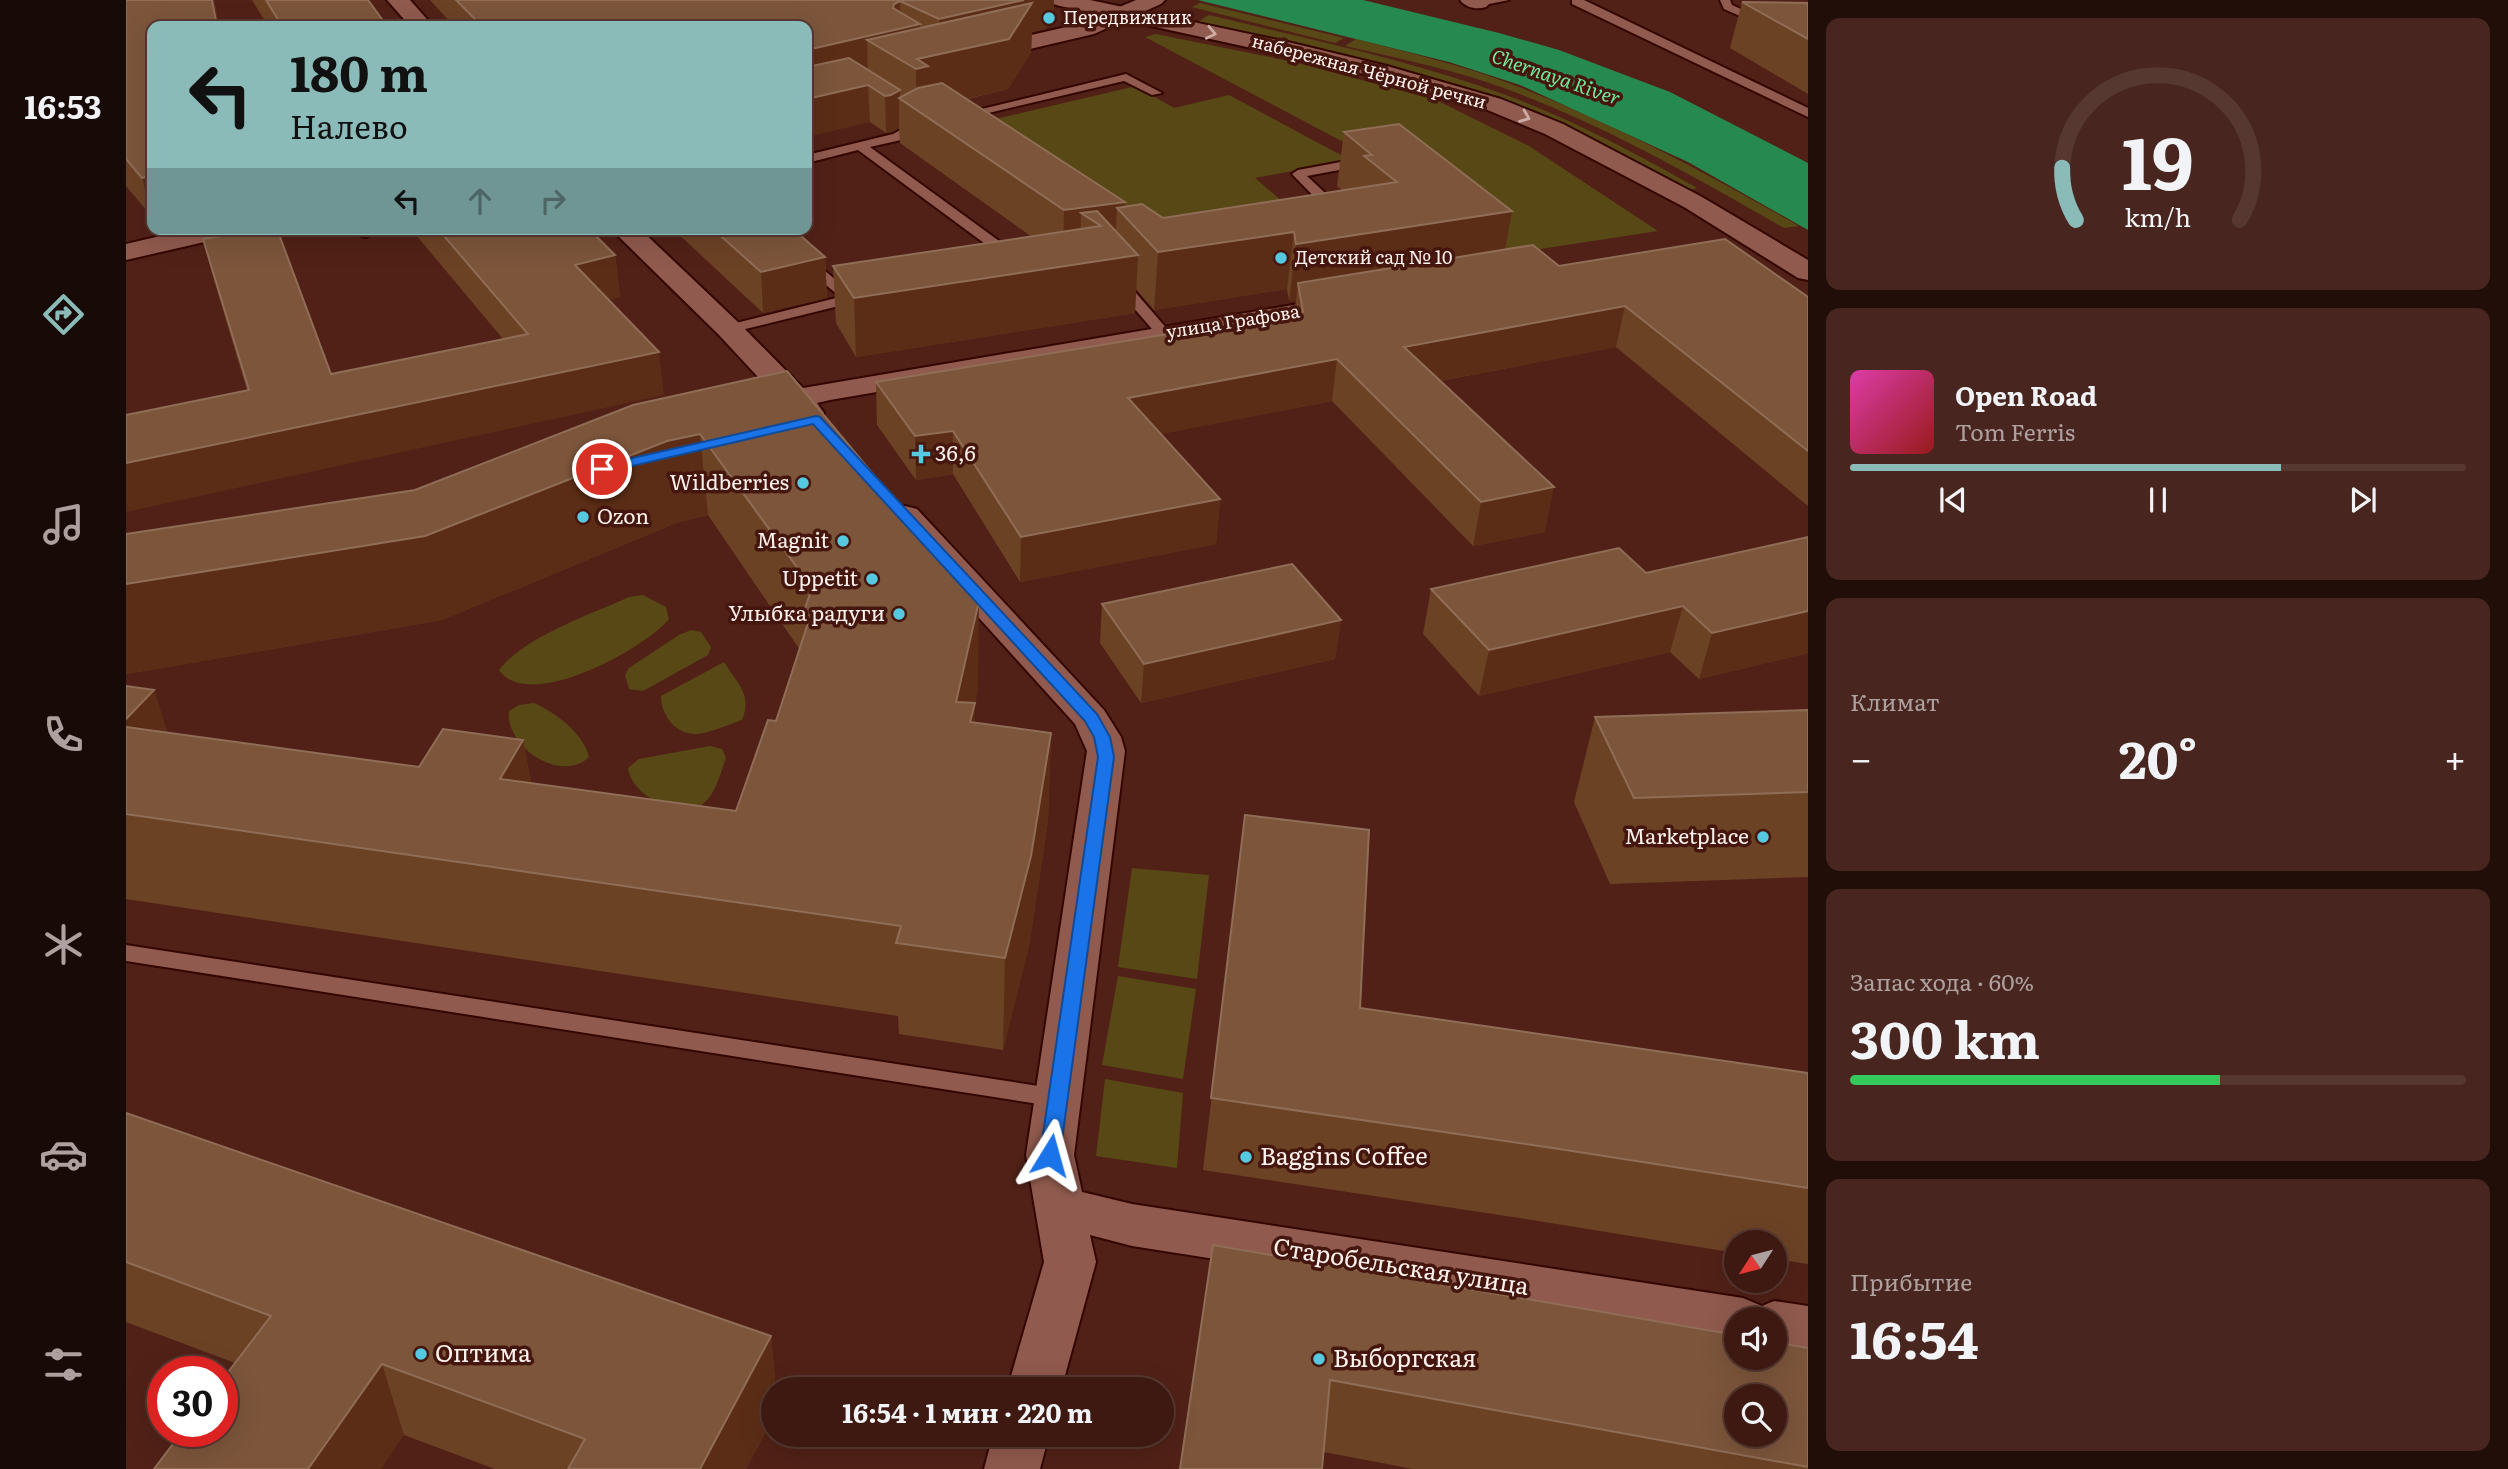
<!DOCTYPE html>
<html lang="ru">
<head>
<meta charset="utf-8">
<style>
	:root { --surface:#3d1911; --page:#48261f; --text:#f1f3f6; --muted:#ada09f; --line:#563831; --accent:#8bbbb9 }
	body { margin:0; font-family:Literata,serif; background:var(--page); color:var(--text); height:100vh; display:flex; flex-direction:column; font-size:26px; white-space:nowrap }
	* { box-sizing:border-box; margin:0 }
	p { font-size:23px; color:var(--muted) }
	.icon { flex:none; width:38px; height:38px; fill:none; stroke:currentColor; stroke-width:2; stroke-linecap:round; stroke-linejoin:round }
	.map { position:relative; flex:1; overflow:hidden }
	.side { display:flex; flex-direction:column; gap:18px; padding:18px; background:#220e09; width:700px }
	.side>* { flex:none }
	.hud { position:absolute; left:21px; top:21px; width:665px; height:214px; border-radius:14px; box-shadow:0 7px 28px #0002,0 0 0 2px var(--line); background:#8bbbb9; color:#111; overflow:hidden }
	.needle { width:46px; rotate:234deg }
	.fabs { position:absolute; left:1598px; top:1230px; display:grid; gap:14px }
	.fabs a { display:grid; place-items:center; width:63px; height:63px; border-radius:50%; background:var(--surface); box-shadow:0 7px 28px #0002,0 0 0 2px var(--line); font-size:35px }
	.speed { position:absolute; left:21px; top:1356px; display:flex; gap:14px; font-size:35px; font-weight:700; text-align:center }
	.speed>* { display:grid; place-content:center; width:91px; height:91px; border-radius:50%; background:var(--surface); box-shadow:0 7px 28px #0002,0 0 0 2px var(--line); line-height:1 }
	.speed .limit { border:10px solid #d22; background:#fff; color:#111 }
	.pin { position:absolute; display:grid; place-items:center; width:60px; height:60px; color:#fff; margin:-30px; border:4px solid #fff; border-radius:50%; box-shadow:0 2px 7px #0007 }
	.me { position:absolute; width:77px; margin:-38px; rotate:8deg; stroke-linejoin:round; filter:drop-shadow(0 0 5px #0008) }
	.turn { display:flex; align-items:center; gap:24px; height:147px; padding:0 28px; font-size:32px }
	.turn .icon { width:91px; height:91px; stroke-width:2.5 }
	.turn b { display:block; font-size:49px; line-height:60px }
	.lanes { display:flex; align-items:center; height:66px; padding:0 28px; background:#0003; justify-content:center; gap:35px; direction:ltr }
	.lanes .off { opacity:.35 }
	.big { font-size:52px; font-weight:700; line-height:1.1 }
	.side .widget { flex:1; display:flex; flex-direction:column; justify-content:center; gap:10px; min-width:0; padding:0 24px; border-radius:14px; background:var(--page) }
	.side .dial { align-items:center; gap:0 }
	.dial svg { height:182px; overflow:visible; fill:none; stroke:var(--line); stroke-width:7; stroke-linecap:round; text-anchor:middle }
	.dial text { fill:var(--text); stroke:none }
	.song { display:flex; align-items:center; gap:21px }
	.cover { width:84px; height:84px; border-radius:10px; background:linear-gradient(135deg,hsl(320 70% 55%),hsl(0 70% 35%)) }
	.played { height:7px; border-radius:4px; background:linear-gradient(90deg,var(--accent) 70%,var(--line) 70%) }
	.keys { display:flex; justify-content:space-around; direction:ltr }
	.heat { display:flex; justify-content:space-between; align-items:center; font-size:38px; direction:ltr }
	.charge { height:10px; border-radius:5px; background:linear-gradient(90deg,#34c759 60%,var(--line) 0) }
	.trip { position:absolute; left:635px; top:1377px; width:413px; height:70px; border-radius:35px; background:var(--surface); box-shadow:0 7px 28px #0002,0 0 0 2px var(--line); font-weight:700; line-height:70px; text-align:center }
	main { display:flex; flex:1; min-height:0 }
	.tabs { display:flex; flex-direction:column; width:126px; justify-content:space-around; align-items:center; background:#180a07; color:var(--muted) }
	.tabs .icon { width:49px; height:49px }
	.tabs .current { color:var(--accent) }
	.tabs b { font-size:32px; color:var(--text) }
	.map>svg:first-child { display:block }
</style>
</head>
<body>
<main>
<nav class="tabs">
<b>16:53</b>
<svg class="icon current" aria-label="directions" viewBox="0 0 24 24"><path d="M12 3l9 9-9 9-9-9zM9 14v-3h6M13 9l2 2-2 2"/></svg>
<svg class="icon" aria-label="music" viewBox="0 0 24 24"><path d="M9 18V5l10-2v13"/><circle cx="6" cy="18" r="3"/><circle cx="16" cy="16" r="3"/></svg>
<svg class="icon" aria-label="phone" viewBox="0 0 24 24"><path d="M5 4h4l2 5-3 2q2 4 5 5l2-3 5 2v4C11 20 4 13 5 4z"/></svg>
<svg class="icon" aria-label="climate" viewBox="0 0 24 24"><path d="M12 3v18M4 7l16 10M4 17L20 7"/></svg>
<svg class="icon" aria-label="car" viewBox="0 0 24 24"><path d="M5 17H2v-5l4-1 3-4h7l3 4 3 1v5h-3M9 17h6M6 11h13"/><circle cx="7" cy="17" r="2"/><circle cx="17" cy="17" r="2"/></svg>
<svg class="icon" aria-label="filters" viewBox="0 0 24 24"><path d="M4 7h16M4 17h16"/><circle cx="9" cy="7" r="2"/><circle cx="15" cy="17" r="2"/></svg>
</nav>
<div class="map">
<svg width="1682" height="1469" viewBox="0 0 1682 1469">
	<rect width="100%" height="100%" fill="#512117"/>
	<!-- green -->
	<g fill="#574815">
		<path d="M1074,3l144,35 -9,5 -143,-36z"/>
		<path d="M1083,15c99,24 201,45 297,80 67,25 130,58 191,93l-7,2 -126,-65 -65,-27 -114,-33 -189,-42z"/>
		<path d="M1030,34l138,28 142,38 93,46 129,85 -150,23 -106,-81 -257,-136z"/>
		<path d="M1230,39c54,14 110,27 163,48 98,38 189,87 280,139l-15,2c-89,-51 -178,-102 -275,-138 -52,-20 -109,-31 -164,-44z"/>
		<path d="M1010,86l38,22 55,-13 121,65 -95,18 34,29 -157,27 -166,-108z"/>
		<path d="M517,595l23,12 3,12c-25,30 -140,94 -170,51 26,-34 91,-55 130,-73z"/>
		<path d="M565,630l10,2 10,15 -3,8 -65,36 -14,-2 -4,-14 4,-7 50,-33z"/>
		<path d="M598,662c13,21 29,33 18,58 -12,4 -37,15 -48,14 -20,-1 -33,-20 -33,-38z"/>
		<path d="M408,703c22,10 49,30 55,54 -28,27 -84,-10 -80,-46l10,-6z"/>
		<path d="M584,746l12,3 4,9c-5,13 -10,35 -21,44 -22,19 -73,-4 -77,-34l11,-9z"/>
		<path d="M1006,868l77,7 -12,104 -79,-12z"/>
		<path d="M992,976l78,13 -13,90 -81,-14z"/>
		<path d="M979,1079l78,14 -6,75 -81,-12z"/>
	</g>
	<!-- water -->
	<path fill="#268a50" d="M1072,0h165l136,33 60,17 111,42 138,71v67l-120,-68 -168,-77 -71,-23z"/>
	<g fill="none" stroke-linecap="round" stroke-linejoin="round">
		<defs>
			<g id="service">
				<path d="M1383,0l-30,6 -5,-3 4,-3z"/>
				<path d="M1446,0h12l224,108v9l-236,-113z"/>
				<path d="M1594,0h10l2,5 76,34v7l-84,-37z"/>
				<path d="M1000,74l36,19 -10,2 -28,-14 -165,39 -6,-4z"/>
				<path d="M782,119l10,5v6l-17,10 -31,7 147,107v6h-10l-149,-110 -51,13v-8l86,-21 13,-7 -4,-4z"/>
				<path d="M1236,158l4,1v6l-59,11 34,32 2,3 -7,4 -5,-1 -39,-40 6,-4z"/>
				<path d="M231,229h14l2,4 -7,4 -5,-1z"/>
				<path d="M635,229h14l80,67v6l-126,31 -5,-1 -2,-3 2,-3 116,-29z"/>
				<path d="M992,277l5,1 45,52 2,3 -2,3h-10l-45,-52 -2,-3z"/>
				<path d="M0,945l932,144 8,3 4,6 -4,6 -8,3 -932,-146z"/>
			</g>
			<g id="minor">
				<path d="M261,0h23l23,26h-23z"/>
				<path d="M1010,0h29l-4,4 -67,30 -115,27 -8,-2 -3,-5 3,-5 108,-25z"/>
				<path d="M1334,0h28l2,3 -4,4c-9,3 -20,1 -26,-7z"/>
				<path d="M64,229h49l-4,6 -109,25v-16z"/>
				<path d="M485,229h29l99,94 64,65 543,-92 10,2 4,6 -4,6 -10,2 -516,88 -13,3 7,10 -4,7 -11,2 -11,-2 -79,-85z"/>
				<path d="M779,506l12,3 187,201 17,27 4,14 -51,404 8,37 50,12 611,94 19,8 12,-5 34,5v46l-34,-5v-27h-38v21l-604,-95 -42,-11 6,27 -35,128h-54l37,-128 -18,-107 61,-404 -12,-27 -182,-201 -5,-7 5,-7z"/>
				<path d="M867,1435h56l-9,34h-56z"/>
			</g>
			<path id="tertiary" d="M923,0h41l202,43 95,23 114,33 62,25 139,73 106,63v20l-10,-2 -114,-71 -139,-73 -60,-25 -113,-33 -80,-19 -232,-51 -7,-2z"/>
		</defs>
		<!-- service casing -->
		<use href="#service" stroke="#340601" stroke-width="4"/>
		<!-- minor casing -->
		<use href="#minor" stroke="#340601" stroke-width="4"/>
		<!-- tertiary casing -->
		<use href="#tertiary" stroke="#340601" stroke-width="4"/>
		<!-- service -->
		<use href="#service" fill="#905a4e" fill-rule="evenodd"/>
		<!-- minor -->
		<use href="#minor" fill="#905a4e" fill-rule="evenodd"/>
		<!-- tertiary -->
		<use href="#tertiary" fill="#905a4e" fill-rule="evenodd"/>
	</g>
	<!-- wall -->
	<g fill="#6c4225">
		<path d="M0,0h88l5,26h-67v191l-26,-31z"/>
		<path d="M126,0h116l19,26h-119z"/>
		<path d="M304,0h624l-1,16 -8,13 -13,3 -1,20 -23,37 -41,10 158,103 -1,5 39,11 179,-28 -5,-4 7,-54 161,118 54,16 249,31v209l-192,-159 -176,34 105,151 -72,14 -141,-145 -172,33 60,65 -4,45 -196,38 -67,-108 -37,6 -39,-55 -1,-43 418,-69 2,-13 -7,1 -2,-12 -133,21 -18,-21 -1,24 -279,44 -20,-34 -3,-57 199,-29 -132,-94 -1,-15 -7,4 -6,1 -16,-11 -63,-96h-353z"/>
		<path d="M1616,2l66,1v91l-78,-46z"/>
		<path d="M285,229h178l26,26 5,42 -11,2 55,96 -417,-5 -33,-110 -11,-41 128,135 172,-35z"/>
		<path d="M547,229h120l32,28 2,41 -64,15z"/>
		<path d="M661,371l191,316 -3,16v20l76,10 -3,88 -19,125 -26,104 -104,-16 -1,-18 -772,-117v-213l28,4 13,43 252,34 104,-27 8,43 205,28 40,-90 24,-71 -92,-135 -32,8 -234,97 -316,54v-140l289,-44z"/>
		<path d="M1682,537v116l-109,26 -29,-27 -191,44 -56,-62 8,-45 215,-16z"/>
		<path d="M976,604l239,16 -6,39 -194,44 -41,-60z"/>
		<path d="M1682,710v167l-198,7 -36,-82 21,-85z"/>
		<path d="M1119,815l115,193 448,65v191l-34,-5v-17h-38v11l-204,-33 -329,-50z"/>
		<path d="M0,1113l645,223 5,54h-2v26l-28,53h-251l-91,-34 -169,-72 -109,-41z"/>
		<path d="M1087,1245l595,103v121h-395l-89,-17z"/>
	</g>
	<!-- shaded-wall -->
	<g fill="#5b2d16">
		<path d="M86,0h2l5,26h-2z"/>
		<path d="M898,0h30l-1,16 -8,13 -13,3 -1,20 -23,37 -92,21v-41l-49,-29 1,31 -61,15v-36l93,-49 1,27 19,-4 1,34 18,-4v-35z"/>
		<path d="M742,85l2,37 -63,15v-38z"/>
		<path d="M774,90v9l-1,-1v30l-7,4 -6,1 -1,-37z"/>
		<path d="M26,175v40l-10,-37z"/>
		<path d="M999,202l-1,13 -7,-7 -2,42 -14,-24 -20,-13 -1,43 -17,2 1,-48z"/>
		<path d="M1386,211l-10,56 -204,16 -2,17 -7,1 7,-57z"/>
		<path d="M1168,232l-7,57 -133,21 4,-58z"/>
		<path d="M489,255l5,42 -39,9 -6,-41z"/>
		<path d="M1012,255l-3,58 -279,44 -2,-59z"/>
		<path d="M699,257l2,41 -64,15 -2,-41z"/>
		<path d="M1499,306l-9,41 -219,42 7,-42z"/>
		<path d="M533,352l5,43 -538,117v-49z"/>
		<path d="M1211,359l-5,42 -207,40 3,-43z"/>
		<path d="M827,431v43l-37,6 -1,-44z"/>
		<path d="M574,434l8,81 -32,8 -234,97 -316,54v-90l541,-143z"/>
		<path d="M1428,487l-9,45 -72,14 8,-44z"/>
		<path d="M1094,499l-4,45 -196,38 1,-45z"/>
		<path d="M853,601l-1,86 -4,21 1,-5v88l-19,-89z"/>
		<path d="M1557,606l-13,46 -191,44 10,-46z"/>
		<path d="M1682,611v42l-109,26 13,-46z"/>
		<path d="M1215,620l-6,39 -194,44 3,-39z"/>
		<path d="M28,690l28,88 -56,-32v-27z"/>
		<path d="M925,733l-3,88 -19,125 -26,104 2,-92z"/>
		<path d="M397,740l16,88 -39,-49z"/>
		<path d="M645,1336l5,54h-2v26l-28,53h-46z"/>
		<path d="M256,1364l22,71 -23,34h-73z"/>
	</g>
	<!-- building -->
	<g fill="#7c553b" stroke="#906d57" stroke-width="2" fill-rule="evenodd">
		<path d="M0,0h86l5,26h-65v149l-10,3 -16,-19z"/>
		<path d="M140,0h102l19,26h-105z"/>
		<path d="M330,0h568l-85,19 -39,-18 -6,3 -1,4 27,16 -113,26v-24h-325z"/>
		<path d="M1616,2l66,1v36z"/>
		<path d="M906,3l-23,36 -92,20 11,7 -12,3 -49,-29z"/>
		<path d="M723,58l51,32 -9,5 -6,1 -17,-11 -61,14v-32z"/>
		<path d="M816,83l183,119 -61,8 -165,-112 19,-10z"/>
		<path d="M1273,124l113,87 -216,33 -2,-12 -136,20 -41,-44 25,-4 21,14 234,-36 -33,-26 8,-1 -28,-23z"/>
		<path d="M971,211l41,44 -284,43 -21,-32 268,-40 -20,-13z"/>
		<path d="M137,229h14l54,145 197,-40 -90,-105h151l26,26 -40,10 84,87 -533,111v-48l123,-25 -46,-151z"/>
		<path d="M587,229h80l32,28 -64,15z"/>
		<path d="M1599,239l83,58v154l-183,-145 -221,41 150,140 -73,15 -144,-143 -209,39 92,101 -199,38 -68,-106 -38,5 -39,-54 427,-70 -5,-29 235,-38 26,21z"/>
		<path d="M661,371l192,230 -23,101 19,1 -5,19 81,11 -20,123 -26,102 -109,-15 5,-17 -775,-112v-87l293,40 24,-38 80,11 -23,39 236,32 32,-91 8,1 32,-98h-8l12,-35 -112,-154 -33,7 -242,95 -299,48v-50l289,-44 218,-85z"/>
		<path d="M1682,537v74l-96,22 -29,-27 -194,44 -58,-61 188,-41 27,25z"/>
		<path d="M1166,564l49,56 -197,44 -42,-60z"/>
		<path d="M0,686l28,4 -28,29z"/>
		<path d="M1682,710v82l-174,6 -39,-81z"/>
		<path d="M1119,815l124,15 -9,178 448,65v115l-255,-40 -342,-50z"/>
		<path d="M0,1113l645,223 -71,133h-132l17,-30 -203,-75 -74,105h-154l28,-37h40v-52l49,-64 -145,-54z"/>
		<path d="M1087,1245l523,90v23h38v-16l34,6v119l-478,-87 -8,89h-142zM1610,1396h38v39h-38z"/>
	</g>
	<!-- one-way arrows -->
	<defs><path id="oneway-chevron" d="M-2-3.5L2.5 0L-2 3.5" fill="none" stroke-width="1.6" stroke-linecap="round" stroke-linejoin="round" transform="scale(1.75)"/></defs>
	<g stroke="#ccada6">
		<use href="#oneway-chevron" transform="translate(1085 33) rotate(12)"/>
		<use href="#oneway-chevron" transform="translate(1399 117) rotate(22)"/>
	</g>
	<!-- route -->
	<path fill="#1a73e8" stroke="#114b97" stroke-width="2" d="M690,416l4,1 277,297 13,23 4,20 -54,398 -3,5 -7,3 -7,-3 -3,-5 58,-398 -4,-20 -9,-16 -272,-297 -211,49 -7,-4 7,-4z"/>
	<!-- markers -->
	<g fill="#56c9e1" stroke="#45160d" stroke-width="2.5">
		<circle cx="923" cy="18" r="7"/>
		<circle cx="1155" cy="258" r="7"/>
		<path d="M791.5 443.5h7v7h7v7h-7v7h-7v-7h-7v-7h7z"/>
		<circle cx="677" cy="483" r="7"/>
		<circle cx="457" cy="517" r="7"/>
		<circle cx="717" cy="541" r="7"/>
		<circle cx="746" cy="579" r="7"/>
		<circle cx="773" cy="614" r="7"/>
		<circle cx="1637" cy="837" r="7"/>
		<circle cx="1120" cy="1157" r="7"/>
		<circle cx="295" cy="1354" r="7"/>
		<circle cx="1193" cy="1359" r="7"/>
	</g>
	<g text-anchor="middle" stroke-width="7" stroke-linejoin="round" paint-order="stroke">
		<!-- far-poi labels -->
		<g font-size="18" fill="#fef1ee" stroke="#45160d" text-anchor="start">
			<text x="937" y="24">Передвижник</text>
			<text x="1169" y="264">Детский сад № 10</text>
		</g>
		<!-- far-street labels -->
		<g font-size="18" fill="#fef1ee" stroke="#45160d">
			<text transform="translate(1243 72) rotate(15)" y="6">набережная Чёрной речки</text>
			<text transform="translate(1107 322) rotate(-9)" y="6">улица Графова</text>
		</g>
		<!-- far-water labels -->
		<g font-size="19" font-style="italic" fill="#70eb9c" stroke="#45160d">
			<text transform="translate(1430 77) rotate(19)" y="7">Chernaya River</text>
		</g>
		<!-- poi labels -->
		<g font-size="21" fill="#fef1ee" stroke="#45160d" text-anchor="end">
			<text x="809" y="461" text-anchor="start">36,6</text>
			<text x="663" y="490">Wildberries</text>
			<text x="471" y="524" text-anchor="start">Ozon</text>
			<text x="703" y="548">Magnit</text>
			<text x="732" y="586">Uppetit</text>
			<text x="759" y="621">Улыбка радуги</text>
			<text x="1623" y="844">Marketplace</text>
		</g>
		<!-- near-poi labels -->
		<g font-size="24" fill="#fef1ee" stroke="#45160d" text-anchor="start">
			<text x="1134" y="1165">Baggins Coffee</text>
			<text x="309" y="1362">Оптима</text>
			<text x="1207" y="1367">Выборгская</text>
		</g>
		<!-- near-street labels -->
		<g font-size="24" fill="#fef1ee" stroke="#45160d">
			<text transform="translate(1275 1267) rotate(9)" y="8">Старобельская улица</text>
		</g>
	</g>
</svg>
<div class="fabs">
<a><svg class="needle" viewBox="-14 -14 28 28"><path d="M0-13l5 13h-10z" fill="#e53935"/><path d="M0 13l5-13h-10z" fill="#ada09f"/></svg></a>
<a><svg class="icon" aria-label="sound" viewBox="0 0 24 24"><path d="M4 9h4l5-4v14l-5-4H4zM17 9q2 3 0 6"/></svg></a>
<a><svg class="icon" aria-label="search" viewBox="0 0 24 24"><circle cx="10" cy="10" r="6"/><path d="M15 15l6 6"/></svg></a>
</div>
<div class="speed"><div class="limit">30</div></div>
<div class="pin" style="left:476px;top:469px;background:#d93025"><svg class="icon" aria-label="arrive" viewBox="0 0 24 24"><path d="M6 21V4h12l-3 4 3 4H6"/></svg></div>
<svg class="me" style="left:924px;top:1155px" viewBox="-20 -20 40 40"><path d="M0-17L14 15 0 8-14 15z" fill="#1a73e8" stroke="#fff" stroke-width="4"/></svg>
<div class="trip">16:54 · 1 мин · 220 m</div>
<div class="hud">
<div class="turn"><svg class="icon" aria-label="left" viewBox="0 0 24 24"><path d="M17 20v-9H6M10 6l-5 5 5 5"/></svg><div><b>180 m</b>Налево</div></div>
<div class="lanes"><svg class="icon" aria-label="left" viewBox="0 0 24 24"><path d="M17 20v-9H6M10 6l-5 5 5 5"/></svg><svg class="icon off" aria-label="ahead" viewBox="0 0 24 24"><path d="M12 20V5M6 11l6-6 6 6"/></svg><svg class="icon off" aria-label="right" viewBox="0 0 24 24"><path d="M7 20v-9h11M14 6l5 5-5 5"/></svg></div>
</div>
</div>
<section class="side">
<div class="widget dial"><svg viewBox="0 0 100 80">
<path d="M14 69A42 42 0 1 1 86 69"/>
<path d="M14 69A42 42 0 0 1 8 46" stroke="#8bbbb9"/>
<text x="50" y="56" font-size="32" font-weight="700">19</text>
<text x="50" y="72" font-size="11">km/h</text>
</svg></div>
<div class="widget">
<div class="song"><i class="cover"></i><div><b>Open Road</b><p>Tom Ferris</p></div></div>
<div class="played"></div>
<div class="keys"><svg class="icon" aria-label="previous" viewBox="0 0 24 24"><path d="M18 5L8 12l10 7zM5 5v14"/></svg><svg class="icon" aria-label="pause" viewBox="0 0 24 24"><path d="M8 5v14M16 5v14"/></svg><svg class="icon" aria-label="next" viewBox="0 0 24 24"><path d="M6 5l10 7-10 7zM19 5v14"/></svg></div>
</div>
<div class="widget"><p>Климат</p>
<div class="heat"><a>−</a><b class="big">20°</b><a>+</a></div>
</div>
<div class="widget"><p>Запас хода · 60%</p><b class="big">300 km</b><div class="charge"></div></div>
<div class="widget"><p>Прибытие</p><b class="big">16:54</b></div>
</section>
</main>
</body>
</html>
